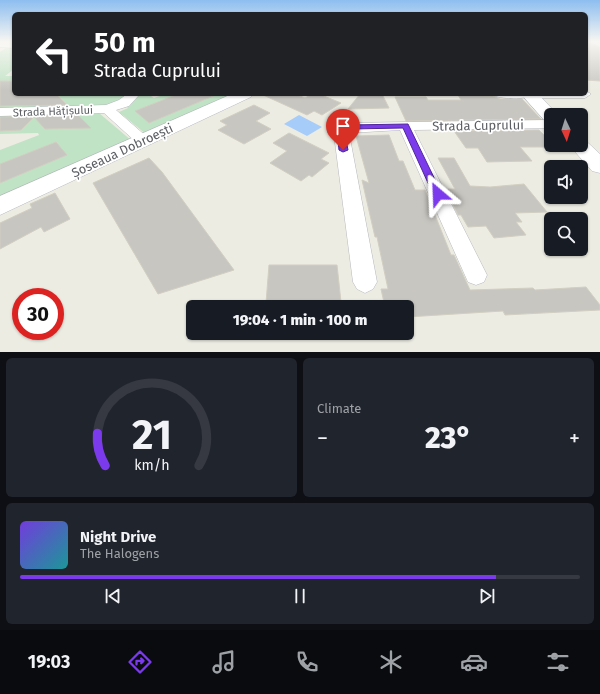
<!DOCTYPE html>
<html lang="en">
<head>
<meta charset="utf-8">
<style>
	:root { --surface:#171b24; --page:#20242c; --text:#f1f3f6; --muted:#9ea1a6; --line:#363941; --accent:#7c3aed }
	body { margin:0; font-family:"Fira Sans",sans-serif; background:var(--page); color:var(--text); height:100vh; display:flex; flex-direction:column; font-size:15px; white-space:nowrap }
	* { box-sizing:border-box; margin:0 }
	p { font-size:13px; color:var(--muted) }
	.icon { flex:none; width:22px; height:22px; fill:none; stroke:currentColor; stroke-width:2; stroke-linecap:round; stroke-linejoin:round }
	.map { position:relative; height:352px; overflow:hidden }
	.side { display:flex; flex-direction:column; gap:6px; padding:6px; background:#0d0f14; flex:1 }
	.side>* { flex:none }
	.hud { position:absolute; left:12px; top:12px; width:576px; height:84px; border-radius:6px; box-shadow:0 1px 3px #0004; background:#202124; color:#fff; overflow:hidden }
	.needle { width:26px; rotate:176deg }
	.tools { position:absolute; left:544px; top:108px; display:grid; gap:8px }
	.tools a { display:grid; place-items:center; width:44px; height:44px; border-radius:6px; background:var(--surface); box-shadow:0 1px 3px #0004; font-size:20px }
	.speed { position:absolute; left:12px; top:288px; display:flex; gap:8px; font-size:20px; font-weight:700; text-align:center }
	.speed>* { display:grid; place-content:center; width:52px; height:52px; border-radius:50%; background:var(--surface); box-shadow:0 1px 3px #0004; line-height:1 }
	.speed .limit { border:6px solid #d22; background:#fff; color:#111 }
	.pin { position:absolute; display:grid; place-items:center; width:34px; height:34px; color:#fff; margin:-41px -17px; border-radius:50% 50% 50% 0; rotate:-45deg; box-shadow:0 0 4px #0007 }
	.pin .icon { rotate:45deg }
	.me { position:absolute; width:44px; margin:-22px; rotate:334deg; stroke-linejoin:round; filter:drop-shadow(0 0 3px #0008) }
	.turn { display:flex; align-items:center; gap:14px; height:84px; padding:0 16px; font-size:18px }
	.turn .icon { width:52px; height:52px; stroke-width:2.5 }
	.turn b { display:block; font-size:28px; line-height:34px }
	.big { font-size:30px; font-weight:800; line-height:1.1 }
	.side .card { flex:1; display:flex; flex-direction:column; justify-content:center; gap:6px; min-width:0; padding:0 14px; border-radius:6px; background:var(--page) }
	.side .dial { align-items:center; gap:0 }
	.dial svg { height:104px; overflow:visible; fill:none; stroke:var(--line); stroke-width:7; stroke-linecap:round; text-anchor:middle }
	.dial text { fill:var(--text); stroke:none }
	.song { display:flex; align-items:center; gap:12px }
	.cover { width:48px; height:48px; border-radius:6px; background:linear-gradient(135deg,hsl(260 70% 55%),hsl(180 70% 35%)) }
	.played { height:4px; border-radius:2px; background:linear-gradient(90deg,var(--accent) 85%,var(--line) 85%) }
	.keys { display:flex; justify-content:space-around; direction:ltr }
	.heat { display:flex; justify-content:space-between; align-items:center; font-size:22px; direction:ltr }
	.side .tiles { flex:1; display:grid; gap:6px; grid-template-columns:1fr 1fr }
	.card:last-child { grid-column:span 2 }
	.trip { position:absolute; left:186px; top:300px; width:228px; height:40px; border-radius:6px; background:var(--surface); box-shadow:0 1px 3px #0004; font-weight:800; line-height:40px; text-align:center }
	.menu { display:flex; height:64px; justify-content:space-around; align-items:center; background:#090b0e; color:var(--muted) }
	.menu .icon { width:28px; height:28px }
	.menu .selected { color:var(--accent) }
	.menu b { font-size:18px; color:var(--text) }
	.map>svg:first-child { display:block }
</style>
</head>
<body>
<div class="map">
<svg width="600" height="352" viewBox="0 0 600 352">
	<rect width="100%" height="100%" fill="#edece3"/>
	<!-- green -->
	<g fill="#c1e3c5">
		<path d="M9,46h5v23l-9,7h9v18h134l6,4 11,-4h73l-91,41 -28,-23 9,-4 -4,-3 -124,4v-57z"/>
		<path d="M99,113l33,28 -132,59v-50l39,-15 -1,-2 -38,1v-18z"/>
	</g>
	<!-- water -->
	<path fill="#a6ccfa" d="M299,115l23,12 -15,9 -23,-12z"/>
	<!-- building -->
	<g fill="#c8c6c0" stroke="#d1cec2">
		<path d="M586,41l14,6v34l-14,-1z"/>
		<path d="M0,81h14v13h42l11,11 -67,1z"/>
		<path d="M178,94h40l-69,29 -14,-12z"/>
		<path d="M261,94h34l10,4 7,-4h7l22,9 -19,12 -8,-4 -7,4z"/>
		<path d="M360,94h22l7,14 -41,1z"/>
		<path d="M458,95l35,1 7,3h22l19,20 -135,2 -11,-24h31l2,3h33z"/>
		<path d="M254,105l16,8 -14,8 15,8 -27,15 -26,-14 9,-5 -7,-4z"/>
		<path d="M78,115l13,13 -46,1 -11,-12 -13,13 -21,1v-14z"/>
		<path d="M539,130l12,12v3l5,2h-36l12,14 -45,1 -9,-14h-12l-12,-17z"/>
		<path d="M289,133l40,20 -8,6 8,4 -17,14 -3,-2 -8,6 -31,-18 17,-12 -14,-8z"/>
		<path d="M389,135l10,26h4l12,29h10l26,65h3l16,35 63,-2 2,2 51,-3 14,18v5l-95,5 -2,-4 -96,6v-10h-22l-4,-18h7l-11,-52h-2l-13,-57 7,3 -13,-47z"/>
		<path d="M56,142l11,13 -67,28v-19z"/>
		<path d="M149,158l13,14 72,98 -76,24 -65,-111z"/>
		<path d="M438,158h16l16,28 20,1 34,-3 23,28 -32,1 7,9h-6l10,13 -32,3 -8,-12 -18,1 -7,-12h-3l-13,-26h10z"/>
		<path d="M55,193l15,26 -26,13 -3,-5 -41,22v-26l32,-15 -2,-4z"/>
		<path d="M269,265h68l4,37 -75,1z"/>
	</g>
	<g fill="none" stroke-linecap="round" stroke-linejoin="round">
		<defs>
			<g id="street">
				<path d="M0,41l14,1v6l-14,-1z"/>
				<path d="M586,91l5,3 -6,4h-45l-6,-3c-5,4 -37,5 -41,-1h93z"/>
				<path d="M127,94h13l-11,12 -13,4 31,27 2,3 -2,3h-10l-33,-30 -104,3v-8l106,-3 13,-5z"/>
				<path d="M551,120v8l-137,2 73,145 -3,7 -8,3 -8,-3 -68,-152 -51,3 28,149 -4,7 -8,4 -8,-4 -4,-7 -19,-147 4,-8 12,-4z"/>
			</g>
			<g id="secondary">
				<path d="M232,94h21l-2,3 -251,118v-19z"/>
				<path d="M521,94h17l20,21h-7v7l-6,-1z"/>
				<path d="M581,140l5,1 14,13v19l-8,-2 -23,-26h12z"/>
			</g>
		</defs>
		<!-- street casing -->
		<use href="#street" stroke="#b6b8bd" stroke-width="1"/>
		<!-- secondary casing -->
		<use href="#secondary" stroke="#b7b9bf" stroke-width="1"/>
		<!-- street -->
		<use href="#street" fill="#fff" fill-rule="evenodd"/>
		<!-- secondary -->
		<use href="#secondary" fill="#fff" fill-rule="evenodd"/>
	</g>
	<!-- sky -->
	<linearGradient id="sky" x2="0" y2="1"><stop stop-color="#8dbeef"/><stop offset="0.46" stop-color="#f7f6f2"/><stop offset="1" stop-color="#f7f6f2" stop-opacity="0"/></linearGradient>
	<rect width="600" height="90" fill="url(#sky)"/>
	<!-- route -->
	<path fill="#7c3aed" stroke="#51269a" d="M408,124l34,70 -1,2h-7l-1,-2 -30,-66 -52,1 -5,2 -1,4 3,15 -5,2 -4,-2c-1,-12 -4,-19 8,-25z"/>
	<g text-anchor="middle" stroke-width="3.5" stroke-linejoin="round" paint-order="stroke">
		<!-- far-street labels -->
		<g font-size="11" fill="#5b5e63" stroke="#fff">
			<text transform="translate(53 111) rotate(-2)" y="4">Strada Hățișului</text>
		</g>
		<!-- street labels -->
		<g font-size="13" fill="#5b5e63" stroke="#fff">
			<text transform="translate(478 125) rotate(-1)" y="5">Strada Cuprului</text>
			<text transform="translate(122 150) rotate(-25)" y="5">Șoseaua Dobroești</text>
		</g>
	</g>
</svg>
<div class="tools">
<a><svg class="needle" viewBox="-14 -14 28 28"><path d="M0-13l5 13h-10z" fill="#e53935"/><path d="M0 13l5-13h-10z" fill="#9ea1a6"/></svg></a>
<a><svg class="icon" aria-label="sound" viewBox="0 0 24 24"><path d="M4 9h4l5-4v14l-5-4H4zM17 9q2 3 0 6"/></svg></a>
<a><svg class="icon" aria-label="search" viewBox="0 0 24 24"><circle cx="10" cy="10" r="6"/><path d="M15 15l6 6"/></svg></a>
</div>
<div class="speed"><div class="limit">30</div></div>
<div class="pin" style="left:343px;top:150px;background:#d93025"><svg class="icon" aria-label="arrive" viewBox="0 0 24 24"><path d="M6 21V4h12l-3 4 3 4H6"/></svg></div>
<svg class="me" style="left:438px;top:194px" viewBox="-20 -20 40 40"><path d="M0-17L14 15 0 8-14 15z" fill="#7c3aed" stroke="#fff" stroke-width="4"/></svg>
<div class="trip">19:04 · 1 min · 100 m</div>
<div class="hud">
<div class="turn"><svg class="icon" aria-label="left" viewBox="0 0 24 24"><path d="M17 20v-9H6M10 6l-5 5 5 5"/></svg><div><b>50 m</b>Strada Cuprului</div></div>
</div>
</div>
<section class="side">
<div class="tiles">
<div class="card dial"><svg viewBox="0 0 100 80">
<path d="M14 69A42 42 0 1 1 86 69"/>
<path d="M14 69A42 42 0 0 1 8 44" stroke="#7c3aed"/>
<text x="50" y="56" font-size="32" font-weight="700">21</text>
<text x="50" y="72" font-size="11">km/h</text>
</svg></div>
<div class="card"><p>Climate</p>
<div class="heat"><a>−</a><b class="big">23°</b><a>+</a></div>
</div>
<div class="card">
<div class="song"><i class="cover"></i><div><b>Night Drive</b><p>The Halogens</p></div></div>
<div class="played"></div>
<div class="keys"><svg class="icon" aria-label="previous" viewBox="0 0 24 24"><path d="M18 5L8 12l10 7zM5 5v14"/></svg><svg class="icon" aria-label="pause" viewBox="0 0 24 24"><path d="M8 5v14M16 5v14"/></svg><svg class="icon" aria-label="next" viewBox="0 0 24 24"><path d="M6 5l10 7-10 7zM19 5v14"/></svg></div>
</div>
</div>
</section>
<nav class="menu">
<b>19:03</b>
<svg class="icon selected" aria-label="directions" viewBox="0 0 24 24"><path d="M12 3l9 9-9 9-9-9zM9 14v-3h6M13 9l2 2-2 2"/></svg>
<svg class="icon" aria-label="music" viewBox="0 0 24 24"><path d="M9 18V5l10-2v13"/><circle cx="6" cy="18" r="3"/><circle cx="16" cy="16" r="3"/></svg>
<svg class="icon" aria-label="phone" viewBox="0 0 24 24"><path d="M5 4h4l2 5-3 2q2 4 5 5l2-3 5 2v4C11 20 4 13 5 4z"/></svg>
<svg class="icon" aria-label="climate" viewBox="0 0 24 24"><path d="M12 3v18M4 7l16 10M4 17L20 7"/></svg>
<svg class="icon" aria-label="car" viewBox="0 0 24 24"><path d="M5 17H2v-5l4-1 3-4h7l3 4 3 1v5h-3M9 17h6M6 11h13"/><circle cx="7" cy="17" r="2"/><circle cx="17" cy="17" r="2"/></svg>
<svg class="icon" aria-label="filters" viewBox="0 0 24 24"><path d="M4 7h16M4 17h16"/><circle cx="9" cy="7" r="2"/><circle cx="15" cy="17" r="2"/></svg>
</nav>
</body>
</html>
